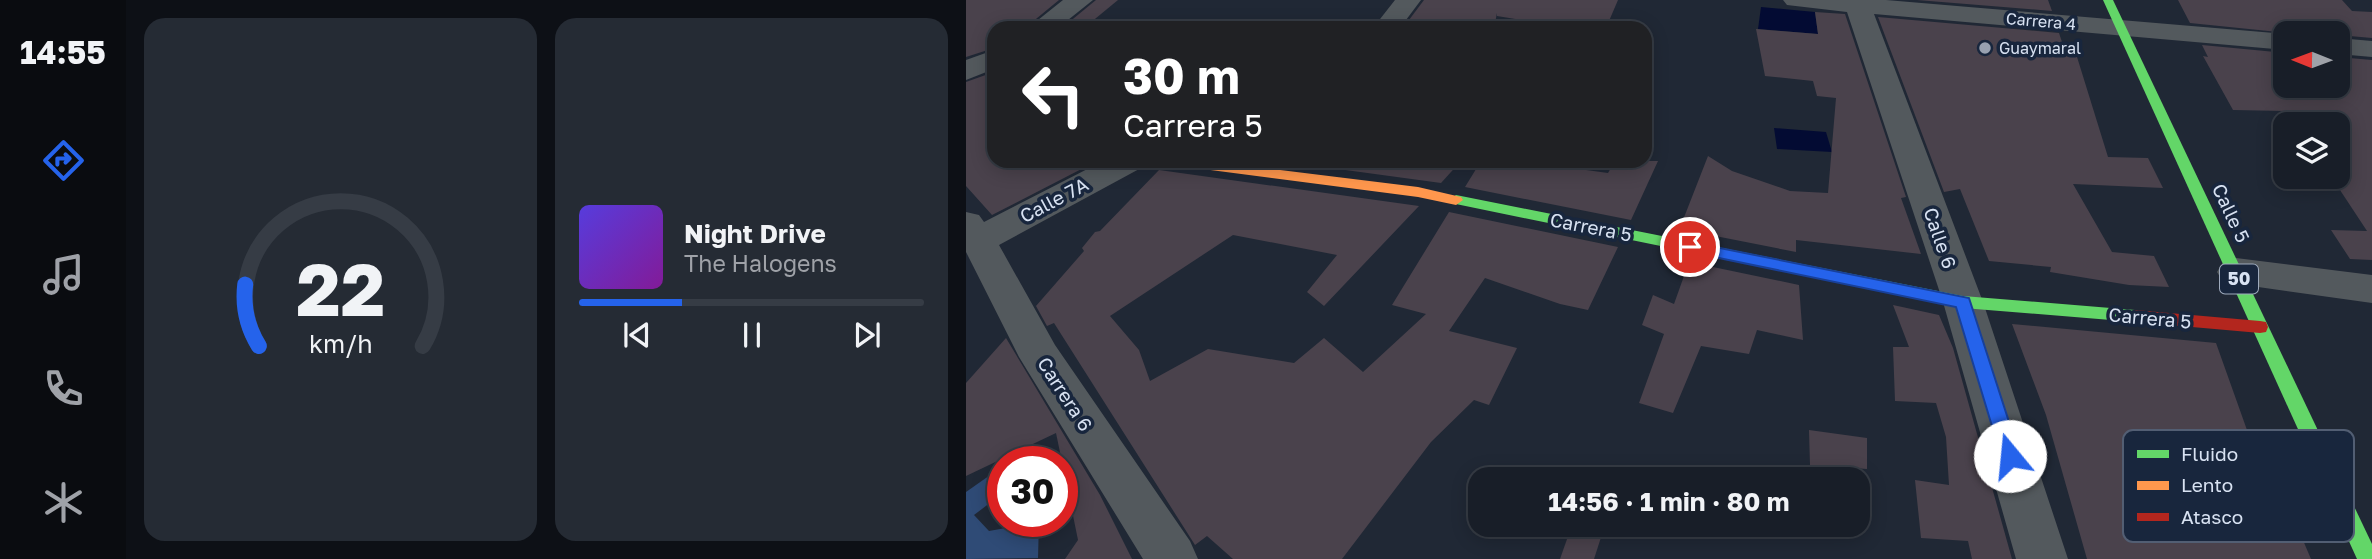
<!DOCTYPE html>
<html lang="es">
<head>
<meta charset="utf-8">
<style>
	:root { --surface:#181e28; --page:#252b34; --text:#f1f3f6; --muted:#9fa2a8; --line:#363c45; --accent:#2563eb }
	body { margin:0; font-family:"Golos Text",sans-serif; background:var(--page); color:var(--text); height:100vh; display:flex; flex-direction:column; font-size:26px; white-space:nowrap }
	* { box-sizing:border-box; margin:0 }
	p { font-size:23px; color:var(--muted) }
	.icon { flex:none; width:38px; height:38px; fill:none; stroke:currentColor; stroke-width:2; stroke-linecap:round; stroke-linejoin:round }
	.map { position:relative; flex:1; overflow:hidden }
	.details { display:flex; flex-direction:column; gap:18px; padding:18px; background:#0d1016; width:840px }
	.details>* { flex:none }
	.guide { position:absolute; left:21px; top:21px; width:665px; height:147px; border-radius:21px; box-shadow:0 4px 18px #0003,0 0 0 2px var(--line); background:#202124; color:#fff; overflow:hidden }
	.needle { width:46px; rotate:271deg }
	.buttons { position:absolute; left:1307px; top:21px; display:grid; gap:14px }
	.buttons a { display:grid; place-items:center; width:77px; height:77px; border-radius:14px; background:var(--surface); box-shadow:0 4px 18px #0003,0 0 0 2px var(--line); font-size:35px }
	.speed { position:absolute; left:21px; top:446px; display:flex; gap:14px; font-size:35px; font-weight:700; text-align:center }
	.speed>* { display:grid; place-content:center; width:91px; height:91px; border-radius:50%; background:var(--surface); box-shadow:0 4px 18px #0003,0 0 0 2px var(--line); line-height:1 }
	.speed .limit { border:10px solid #d22; background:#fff; color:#111 }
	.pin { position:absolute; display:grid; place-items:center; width:60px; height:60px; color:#fff; margin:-30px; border:4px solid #fff; border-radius:50%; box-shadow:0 2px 7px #0007 }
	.me { position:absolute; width:77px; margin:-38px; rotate:343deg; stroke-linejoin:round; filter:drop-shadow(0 0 5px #0008) }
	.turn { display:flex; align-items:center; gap:24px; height:147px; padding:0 21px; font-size:32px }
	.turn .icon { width:91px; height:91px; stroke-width:2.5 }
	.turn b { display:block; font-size:49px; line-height:60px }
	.details .card { flex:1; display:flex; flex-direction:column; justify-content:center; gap:10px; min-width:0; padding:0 24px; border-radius:21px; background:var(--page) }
	.details .dial { align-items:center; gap:0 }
	.dial svg { height:182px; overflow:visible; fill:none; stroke:var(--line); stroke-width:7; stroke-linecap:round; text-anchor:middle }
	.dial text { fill:var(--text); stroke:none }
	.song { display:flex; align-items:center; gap:21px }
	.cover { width:84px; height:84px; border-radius:10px; background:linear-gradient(135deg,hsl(250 70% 55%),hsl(290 70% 35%)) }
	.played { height:7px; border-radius:4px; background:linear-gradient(90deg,var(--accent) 30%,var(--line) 30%) }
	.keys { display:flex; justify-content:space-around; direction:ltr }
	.details .tiles { flex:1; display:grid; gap:18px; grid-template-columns:repeat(2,1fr) }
	.trip { position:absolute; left:502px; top:467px; width:402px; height:70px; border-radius:21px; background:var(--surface); box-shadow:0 4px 18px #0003,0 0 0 2px var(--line); font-weight:700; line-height:70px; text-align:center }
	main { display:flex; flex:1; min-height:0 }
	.tab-bar { display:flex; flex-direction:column; width:126px; justify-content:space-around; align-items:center; background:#0a0c10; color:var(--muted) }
	.tab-bar .icon { width:49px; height:49px }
	.tab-bar .current { color:var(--accent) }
	.tab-bar b { font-size:32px; color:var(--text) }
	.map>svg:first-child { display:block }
</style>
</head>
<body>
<main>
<nav class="tab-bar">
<b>14:55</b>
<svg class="icon current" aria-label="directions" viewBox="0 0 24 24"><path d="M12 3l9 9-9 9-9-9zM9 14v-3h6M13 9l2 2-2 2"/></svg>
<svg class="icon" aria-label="music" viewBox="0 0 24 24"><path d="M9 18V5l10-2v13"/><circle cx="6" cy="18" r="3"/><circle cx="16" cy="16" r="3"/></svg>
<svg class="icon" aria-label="phone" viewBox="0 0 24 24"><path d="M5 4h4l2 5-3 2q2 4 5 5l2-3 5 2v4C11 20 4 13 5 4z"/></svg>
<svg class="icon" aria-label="climate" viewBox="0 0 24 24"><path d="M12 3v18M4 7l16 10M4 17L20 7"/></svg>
</nav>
<section class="details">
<div class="tiles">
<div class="card dial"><svg viewBox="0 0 100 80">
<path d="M14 69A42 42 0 1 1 86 69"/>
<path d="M14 69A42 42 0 0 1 8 42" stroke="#2563eb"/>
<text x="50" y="56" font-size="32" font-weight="700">22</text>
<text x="50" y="72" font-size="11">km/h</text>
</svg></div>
<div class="card">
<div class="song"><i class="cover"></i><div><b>Night Drive</b><p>The Halogens</p></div></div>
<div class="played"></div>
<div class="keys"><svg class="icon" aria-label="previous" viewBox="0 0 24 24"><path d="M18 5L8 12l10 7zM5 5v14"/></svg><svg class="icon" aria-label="pause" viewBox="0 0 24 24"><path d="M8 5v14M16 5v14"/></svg><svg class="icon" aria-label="next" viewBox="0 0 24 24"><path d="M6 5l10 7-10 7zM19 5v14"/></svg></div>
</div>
</div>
</section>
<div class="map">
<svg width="1406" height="559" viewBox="0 0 1406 559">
	<rect width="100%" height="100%" fill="#202835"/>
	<!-- forest -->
	<path fill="#2f4b76" d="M37,466v27l-29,22 15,16 50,-9 -1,36 -72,1v-67z"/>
	<!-- water -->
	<g fill="#030b33">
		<path d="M795,7l54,5 3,22 -60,-5z"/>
		<path d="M808,128l52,4 6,20 -55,-3z"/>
	</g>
	<!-- building -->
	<g fill="#4a424c">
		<path d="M0,0h93l-34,28h-31v20l-28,9z"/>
		<path d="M130,0h22l-34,28h-22z"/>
		<path d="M458,0h194l-12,28h-35l-74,-12v-3l-3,15h-91z"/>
		<path d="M951,0h131l4,11z"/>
		<path d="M1212,0h164l10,11 20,1v26l-34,-3v-2h-50l-98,-10z"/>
		<path d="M849,12l30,2 61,183 -5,1 20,56 -125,-14v12l-96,-19 4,-10 -21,-3 25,-64 24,15 58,20 38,2 8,-95 -19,-2 -4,-15 -48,-5 -9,-47 62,5z"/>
		<path d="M912,17l181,16 3,9 11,2 35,113 40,1 15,30 -90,-4 39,68 42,4 15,31 -40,-2 -79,-13 1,-5 -62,-6 -29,-72 -16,3z"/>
		<path d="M1236,45l84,8v33h52v-29l34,3v200l-22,-1 -19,-29 36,1 -29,-44v-63h-44l-9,-13 -52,-1 -30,-54 5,1z"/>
		<path d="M28,72v89h103l-105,54 -26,-29v-104z"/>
		<path d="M380,161h115l-20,22 -103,-14z"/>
		<path d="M515,161h39l88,12 7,-12h43l-27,59 -166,-33z"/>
		<path d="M193,170l260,36 -95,100 -17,-14 30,-37 -104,-20 -123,81 29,34 11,31 58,-32 86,14 30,-25 39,34 63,-58 -34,-9 57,-93 169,35 -30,63 -28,-6 -75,-26 -36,53 68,17 -28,57 -15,-5 -43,42 -89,117h-109l-26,-23 -12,9 -141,-222 -7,3 -11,-20 48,-55 -2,-3 13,-16 5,-1z"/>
		<path d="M723,262l110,23 4,55 -46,-10 -8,24 -48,-8 -28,67 -34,-10 25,-69 -22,-9 11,-30 21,9z"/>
		<path d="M927,305l46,10 14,33 59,211h-40l-4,-18 -47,-3 -6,-58 34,5 -3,-48 -10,-34 -41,-2 -2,-54h16z"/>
		<path d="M1046,324l204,19 52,146 11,-5 32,75h-224l-41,-144z"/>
		<path d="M40,338l94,157 32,64h-67l13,-19 -9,-44 -7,2v-36l-6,-29 -90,43v-93z"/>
		<path d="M843,430l58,8v31l-57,-4z"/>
		<path d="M606,525h33l-11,34h-34z"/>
	</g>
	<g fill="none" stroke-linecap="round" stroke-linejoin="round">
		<!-- street -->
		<g fill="#53595d" fill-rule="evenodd">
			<path d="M97,0h30l-35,28h-30z"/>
			<path d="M429,0h26l-21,28h-27z"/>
			<path d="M817,0h103l400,34v16l-412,-36 109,288 85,257h-52l-73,-257 -96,-290 -60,-7z"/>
			<path d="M1372,38l34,3v16l-34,-3z"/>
			<path d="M28,50v19l-28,11v-20z"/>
			<path d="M137,161h42l-4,7 -142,77 56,100 135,196 8,18h-55l-124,-202 -53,-105v-40l13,3 5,7z"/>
			<path d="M1270,258l136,17v28l-149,-21 -6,-10 6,-10z"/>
		</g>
		<!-- fast -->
		<g fill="#63d668" fill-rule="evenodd">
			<path d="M1137,0h10l259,544v15h-15z"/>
			<path d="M490,195l507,101 172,14 6,2 2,4 -2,4 -6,2 -172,-14 -512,-105 -2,-3z"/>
		</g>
		<!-- slow -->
		<path fill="#ff974d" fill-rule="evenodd" d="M199,161h41l212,26 43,10 2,3 -7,5 -38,-8 -246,-32z"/>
		<!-- jam -->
		<path fill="#b3261e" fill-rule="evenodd" d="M1169,310l125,11 6,1 2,5 -2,5 -6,1 -125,-11 -6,-2 -2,-4 2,-4z"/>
	</g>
	<!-- route -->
	<path fill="#2563eb" stroke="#184099" stroke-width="2" d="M724,242l279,56 51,158 -3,6 -7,3 -6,-3 -3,-6 -45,-149 -271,-56 -2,-4z"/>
	<!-- markers -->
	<circle fill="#98a1b0" stroke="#18263d" stroke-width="2.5" cx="1019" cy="48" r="7"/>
	<g text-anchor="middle" stroke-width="7" stroke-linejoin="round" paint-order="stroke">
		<!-- far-street labels -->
		<g font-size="16" fill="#d8e2f2" stroke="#18263d">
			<text transform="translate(1075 21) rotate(5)" y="6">Carrera 4</text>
		</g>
		<!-- far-poi labels -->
		<g font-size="16" fill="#d8e2f2" stroke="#18263d" text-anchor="start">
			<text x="1033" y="54">Guaymaral</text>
		</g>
		<!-- shield labels -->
		<rect fill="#18263d" stroke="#9eaabc" stroke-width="2" x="1254" y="264.5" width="38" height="29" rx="5"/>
		<g font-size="18" font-weight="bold" fill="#d8e2f2">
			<text x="1273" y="285">50</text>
		</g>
		<!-- street labels -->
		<g font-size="19" fill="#d8e2f2" stroke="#18263d">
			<text transform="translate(88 200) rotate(-28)" y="7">Calle 7A</text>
			<text transform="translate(1265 213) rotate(65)" y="7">Calle 5</text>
			<text transform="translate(625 227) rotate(11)" y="7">Carrera 5</text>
			<text transform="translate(974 238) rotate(71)" y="7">Calle 6</text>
			<text transform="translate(1184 318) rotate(5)" y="7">Carrera 5</text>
			<text transform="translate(99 394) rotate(57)" y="7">Carrera 6</text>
		</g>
	</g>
	<!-- legend -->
	<rect x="1157" y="430" width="231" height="112" rx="10" fill="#18263d" stroke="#525e73" stroke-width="2"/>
	<rect x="1171" y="450" width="32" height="8" fill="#63d668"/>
	<rect x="1171" y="481" width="32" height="9" fill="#ff974d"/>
	<rect x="1171" y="513" width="32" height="8" fill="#b3261e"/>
	<g font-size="19" fill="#d8e2f2">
		<text x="1215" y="461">Fluido</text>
		<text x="1215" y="492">Lento</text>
		<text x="1215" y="524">Atasco</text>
	</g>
</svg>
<div class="buttons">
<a><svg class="needle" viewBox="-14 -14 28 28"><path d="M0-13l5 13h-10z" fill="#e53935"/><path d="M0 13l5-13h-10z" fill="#9fa2a8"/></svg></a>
<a><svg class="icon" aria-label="layers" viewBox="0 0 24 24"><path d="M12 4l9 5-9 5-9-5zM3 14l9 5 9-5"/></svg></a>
</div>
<div class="speed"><div class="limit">30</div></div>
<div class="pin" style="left:724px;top:247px;background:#d93025"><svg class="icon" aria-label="arrive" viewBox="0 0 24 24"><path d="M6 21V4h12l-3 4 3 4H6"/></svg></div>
<svg class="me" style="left:1044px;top:456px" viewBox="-20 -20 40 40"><circle r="19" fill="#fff"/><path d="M0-13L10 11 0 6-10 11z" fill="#2563eb"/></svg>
<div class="trip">14:56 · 1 min · 80 m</div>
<div class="guide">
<div class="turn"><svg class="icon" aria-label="left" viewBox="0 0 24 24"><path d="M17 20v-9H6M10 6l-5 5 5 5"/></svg><div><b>30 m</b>Carrera 5</div></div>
</div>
</div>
</main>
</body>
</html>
